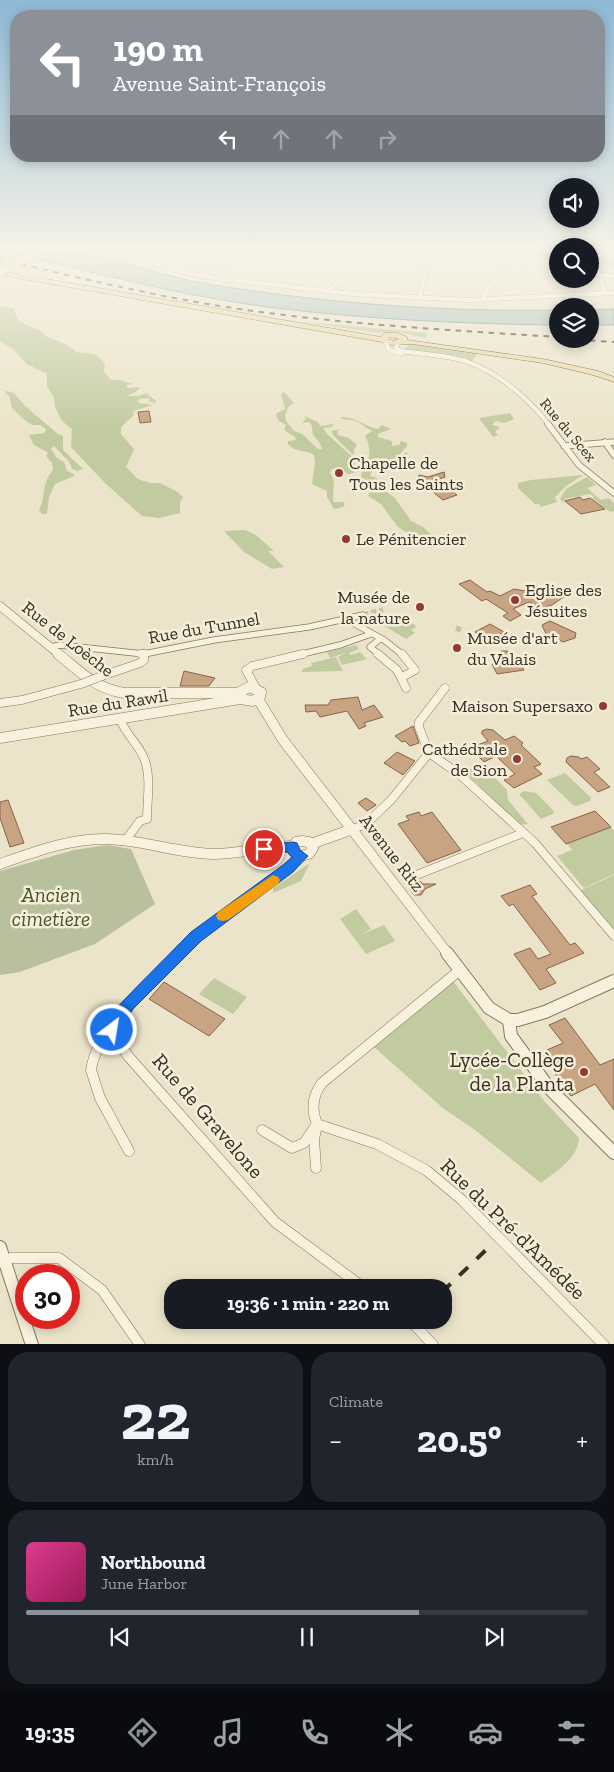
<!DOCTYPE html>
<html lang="en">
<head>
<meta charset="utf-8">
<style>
	:root { --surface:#171b24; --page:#20242c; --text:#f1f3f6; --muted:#9ea1a6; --line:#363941; --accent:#8c9099 }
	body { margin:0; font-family:"Zilla Slab",serif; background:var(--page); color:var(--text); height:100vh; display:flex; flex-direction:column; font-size:19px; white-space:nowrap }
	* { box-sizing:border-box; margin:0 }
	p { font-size:16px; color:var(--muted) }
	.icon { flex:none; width:28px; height:28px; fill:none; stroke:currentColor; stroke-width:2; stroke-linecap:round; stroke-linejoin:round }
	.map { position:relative; height:1344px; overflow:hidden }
	.drawer { display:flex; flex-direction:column; gap:8px; padding:8px; background:#0d0f14; flex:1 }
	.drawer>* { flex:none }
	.top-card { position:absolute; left:10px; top:10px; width:595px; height:152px; border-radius:20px; box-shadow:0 2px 12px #0003; background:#8c9099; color:#fff; overflow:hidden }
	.controls { position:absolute; left:549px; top:178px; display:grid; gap:10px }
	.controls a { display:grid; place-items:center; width:50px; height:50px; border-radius:50%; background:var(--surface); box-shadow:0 2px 12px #0003; font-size:25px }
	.speed { position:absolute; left:15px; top:1264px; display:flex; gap:10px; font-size:25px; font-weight:700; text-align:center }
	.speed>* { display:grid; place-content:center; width:65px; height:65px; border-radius:50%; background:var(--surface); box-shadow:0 2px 12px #0003; line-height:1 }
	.speed .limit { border:8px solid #d22; background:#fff; color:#111 }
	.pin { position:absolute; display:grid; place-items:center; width:42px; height:42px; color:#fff; margin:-21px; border:2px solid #fff; border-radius:50%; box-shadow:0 1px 5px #0007 }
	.me { position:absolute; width:55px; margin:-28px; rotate:31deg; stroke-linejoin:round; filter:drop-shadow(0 0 4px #0008) }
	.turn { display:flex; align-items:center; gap:18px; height:105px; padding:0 20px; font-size:22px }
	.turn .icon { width:65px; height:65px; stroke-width:2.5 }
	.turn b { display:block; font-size:35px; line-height:42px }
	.lanes { display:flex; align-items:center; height:48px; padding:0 20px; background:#0003; justify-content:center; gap:25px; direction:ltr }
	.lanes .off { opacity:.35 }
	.big { font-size:38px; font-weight:800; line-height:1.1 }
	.drawer .widget { flex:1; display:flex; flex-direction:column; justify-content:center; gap:8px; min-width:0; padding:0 18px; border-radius:20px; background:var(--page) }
	.drawer .dial { align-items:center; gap:0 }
	.dial b { font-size:65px; line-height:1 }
	.song { display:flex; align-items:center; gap:15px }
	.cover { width:60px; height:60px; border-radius:8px; background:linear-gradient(135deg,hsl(330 70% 55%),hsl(330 70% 35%)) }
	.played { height:5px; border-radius:2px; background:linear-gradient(90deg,var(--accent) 70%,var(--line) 70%) }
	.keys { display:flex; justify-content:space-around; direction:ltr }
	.heat { display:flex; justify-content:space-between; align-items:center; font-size:28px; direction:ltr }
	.drawer .tiles { flex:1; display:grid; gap:8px; grid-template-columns:1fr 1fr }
	.widget:last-child { grid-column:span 2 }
	.trip { position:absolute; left:164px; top:1279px; width:288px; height:50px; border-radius:20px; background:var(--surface); box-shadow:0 2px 12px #0003; font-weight:800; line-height:50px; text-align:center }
	.tab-bar { display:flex; height:80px; justify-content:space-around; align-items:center; background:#090b0e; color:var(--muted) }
	.tab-bar .icon { width:35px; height:35px }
	.tab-bar .selected { color:var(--accent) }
	.tab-bar b { font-size:22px; color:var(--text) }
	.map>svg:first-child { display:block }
</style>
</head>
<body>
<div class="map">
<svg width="614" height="1345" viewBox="0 0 614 1345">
	<rect width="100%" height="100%" fill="#ece4ca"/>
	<!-- green -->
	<g fill="#c2ca9f">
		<path d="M0,307l14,1c4,23 25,16 32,28l23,10 7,6 19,2 10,9 -1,9 7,8h10l12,4 -6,1v3l13,-1 -4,5 -10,4h12l8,-3 10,8v2l-8,-2 2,-2 -2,-1 -9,1 -1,4 15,2 -20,6 1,4 -13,12v7l13,15 -8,18 12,12 12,4h10l16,8 7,6 -3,5v11l-21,5 -17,-2 -36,-32 -35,-37 1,-18 -10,-8 -7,-14 -1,-9 -7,-12v-12l-20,-10 -14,-15 -13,-8z"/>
		<path d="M298,321l129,12 -1,5 -28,-6 -21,1z"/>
		<path d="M409,343l69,10 -6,8 -68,-11z"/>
		<path d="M7,391l7,2 11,13 33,28 5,2v14l20,19 -6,2 -6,-3 1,-1c-3,-7 -13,-15 -18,-21l-3,3 6,9 7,4 3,9 7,3v2l-19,8 -6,13 -2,17h-5l-3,-4c8,-15 1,-24 14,-40l-1,-7 -6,-7 2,-3 -1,-1 -13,-7 -5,-10 15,-2 2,-4 -6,-4h-8l-5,-3 -15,-14 -3,-12 -4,-4z"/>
		<path d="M284,392l10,11 -6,4 -3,9 1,5 8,10 8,3 16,15h4c-2,-8 -6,-9 -9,-15 -2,-6 1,-7 -4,-12l-7,1 4,-4 -2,-3 14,6 2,4 14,-2 -4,4 1,3 12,-2 -6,2 1,4 11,3 8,7 -3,4v5h-2l-18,-18 -5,-9 -6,1 5,7 27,24 -1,14 -6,1 -9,-6 -7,1 -2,3 4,9 -1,21h10l2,2 -2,3 -9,2 -7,-12v-6l-15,-7 3,-22 -1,-7c-8,-6 -19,-2 -26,-11v-3l8,-1 -1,-3 -11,-7 2,-5 -7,-4 -3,-5 1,-3 8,-4 -4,-15z"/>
		<path d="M510,413l4,6 -10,4 -8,-2 -4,4 8,2 -5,5 3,3 -5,2 -14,-19z"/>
		<path d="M340,417c14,-1 24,9 38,12l4,-4 9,4 -13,5v3l14,4v5l7,-1 2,-4 6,2v3l-7,8 2,2 4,-4 2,2 -5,4 -2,8 -14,3 3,-5 -4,-5 -10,-1 -2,2 5,1 1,3 -7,5 -3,7 7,2 6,11 12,9 16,23 12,6 11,10 -4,4 4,7h-5l-32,-22 -16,-22 -13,-8 2,-4 -2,-11 -7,-4c1,-6 2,-7 5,-12 5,-9 4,-21 -1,-29l7,-5c-7,-3 -10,-8 -17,-10 -6,-2 -10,0 -15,-4z"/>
		<path d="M583,475l-17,11 -11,11 2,5 -16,5 -2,-3h-4l-17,-16v-5l13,-3z"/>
		<path d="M587,477l9,8 -9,3 14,12 8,-2 5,5v8l-4,1 -18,-14 2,-1 -4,-3 -25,5 1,2 -3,1 -3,-3 6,-10z"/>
		<path d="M245,530l11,5 18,16h-6l16,16 -12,2 -28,-17 -20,-21z"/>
		<path d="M381,615l16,9h17l2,3 -5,3 4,3 -9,6 -33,-20z"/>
		<path d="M356,645l3,4 -10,4 2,2 9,-3 7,7 -25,6 -4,-8 7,-4 -15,5 -3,-6z"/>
		<path d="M336,657l7,14 -41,1v-3l10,-3 -1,-3z"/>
		<path d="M481,764l26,26 1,10 20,24 -8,1 -56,-54z"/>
		<path d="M565,773l26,25 -1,3 -13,5 -4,-1 -26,-25z"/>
		<path d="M524,791l12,2 18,18 -1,3 -12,5 -22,-25z"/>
		<path d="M611,827l3,4v43l-30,14 -27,-32 15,-6 -5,-7z"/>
		<path d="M310,863l-9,18 -28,12v-5z"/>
		<path d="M614,875v61l-37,-44z"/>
		<path d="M356,909l15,20 -11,6 24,-10 11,16 -29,13 -26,-35z"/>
		<path d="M214,978l33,19 -14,17 -34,-20z"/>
		<path d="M453,981l92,121 34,36c-1,21 -23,33 -38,45l-66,-53 -31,-21 -70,-62z"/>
	</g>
	<!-- cemetery -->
	<path fill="#b9c09d" d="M107,845l24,4 24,55 -60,40 -75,28 -20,3v-104l74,-21z"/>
	<!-- water -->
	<g fill="#abc1bc" stroke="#718f8a">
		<path d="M0,249c18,0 39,-3 57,0 50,7 100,26 151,35 115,19 232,28 349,26v15c-97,-1 -194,-6 -290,-18 -90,-12 -179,-36 -267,-57z"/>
		<path d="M614,309v16h-24v-15z"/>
	</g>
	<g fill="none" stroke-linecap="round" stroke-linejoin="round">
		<!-- canal -->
		<g stroke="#abc1bc" stroke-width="5.5">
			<path d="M496,249l62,7"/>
			<path d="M590,260l24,3"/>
		</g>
	</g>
	<!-- building -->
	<g fill="#c8a483" stroke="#866447">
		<path d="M149,411l2,11 -11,1 -2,-11z"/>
		<path d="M444,472l1,5 -8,3 20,15 -14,5 -20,-16 -5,2 1,-11 9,2z"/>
		<path d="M580,497l3,3 7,-2 15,11 -24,5 -16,-13z"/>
		<path d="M470,580l17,12 3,-1 10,5 14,-7 12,2 13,8 10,-9 16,6 -13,9 -11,3 -12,-6 -16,7 8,6 -11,6 -7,-5 5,-3 -22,-14 -4,2 -23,-17z"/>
		<path d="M550,621l26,12 -1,5 -12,4 -17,-8 -4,-9z"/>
		<path d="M490,624l14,8 -14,9 -15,-9z"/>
		<path d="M501,651h7l3,11h8l5,8 -27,4 -5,-10 6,-1 -2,-9h6z"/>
		<path d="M184,671l31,7 -6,8h-29z"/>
		<path d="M358,697l4,13 12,-5 9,12 -19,6 2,3 -7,3 -12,-18 -27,6 -4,-6 -10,1 -1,-7h23l3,-5z"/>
		<path d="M413,726l6,17 -9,3 -5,-5 -3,1 -7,-6z"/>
		<path d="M487,729l6,1 12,10 9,-4 9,7 -2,2 20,19 -7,3 8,7 -28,14 -10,-8 11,-6 -19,-18 -12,6 -14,-14 18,-7 -6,-7v-3z"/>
		<path d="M397,752l18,9 -12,14 -19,-12z"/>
		<path d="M571,756l8,1 2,2 6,-2 13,12 -6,3 16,15 -12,5 -32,-30 1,-4z"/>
		<path d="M366,798l10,7 -9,6 -9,-8z"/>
		<path d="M8,800l16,43 -14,4 -10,-29v-16z"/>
		<path d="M595,811l16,16 -45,17 -15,-17z"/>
		<path d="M419,812l2,4 11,-4 29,38 -34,13 -29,-39 11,-4 -3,-4z"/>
		<path d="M420,881l3,3h13l-11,5 -4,6h-7l-4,-6z"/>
		<path d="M530,885l7,9 -5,2 38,49 5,-2 9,10 -38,16 10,14 -16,7 -26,-36 16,-6 8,11 13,-5 -38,-50 -4,2 -8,-10z"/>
		<path d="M164,982l61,37 -16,17 -60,-37z"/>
		<path d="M565,1018l35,47 14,-6v51l-19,-26 -24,12 -31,-43 23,-10 -14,-18z"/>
	</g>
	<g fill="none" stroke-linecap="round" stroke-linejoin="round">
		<!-- minor-tunnel -->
		<g stroke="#c8c0a8" stroke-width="5.5" stroke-dasharray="5.5 3" stroke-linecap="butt">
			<path d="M363,615l20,-5"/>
			<path d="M456,628l5,2"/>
		</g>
		<defs>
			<g id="minor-far3">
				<path d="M99,249l19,2 5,4 55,16 36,7 140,16 115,6 145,-7"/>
				<path d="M479,249l43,5 36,12"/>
				<path d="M506,270l25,-13"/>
				<path d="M590,274l24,2"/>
				<path d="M601,275l3,18"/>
				<path d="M200,276l26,-15 12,-12"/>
				<path d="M328,291l34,-31"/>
				<path d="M419,298l6,-22 -3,-5"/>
				<path d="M484,298l-1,-2 19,-23"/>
				<path d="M385,341l4,9 12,4"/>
				<path d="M398,343l-2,5 4,3c21,3 49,4 68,11 31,11 62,38 81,63"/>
			</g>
			<g id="minor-far2">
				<path d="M548,424l31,41 35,28"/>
				<path d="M605,442l9,13"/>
				<path d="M564,446l50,-4"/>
				<path d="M346,619l38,21 19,15"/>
				<path d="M50,647l10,-2 84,9 70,-14 95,-13 54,-12"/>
				<path d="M298,655l42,-10 31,-11"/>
				<path d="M380,655l-10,-8 10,-8"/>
			</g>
			<g id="minor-far1">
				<path d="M141,654h4"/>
				<path d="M378,654l19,16 9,18"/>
				<path d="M246,670l10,18"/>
				<path d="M248,673v-4l4,-3 51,-12"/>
				<path d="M102,676l38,-13 4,-3v-6"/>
				<path d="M402,677l13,-7 -13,-16"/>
				<path d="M0,703l22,-3 59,-16"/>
				<path d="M120,719c5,14 17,24 23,37 9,18 4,44 4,63l-7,2 -15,20"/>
				<path d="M429,753l30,21 76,69 79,93"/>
				<path d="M429,753l-10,-26v-5l26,-34"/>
				<path d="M350,830l16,-6 26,-25 37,-46"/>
				<path d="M419,874l104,-41"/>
				<path d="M179,954l17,-17 92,-68 13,-13"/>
			</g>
			<g id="minor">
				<path d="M180,953c-17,17 -65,55 -64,78 1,10 7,17 12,25l147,166 89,66"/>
				<path d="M460,970l-138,113c-10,13 -11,26 -5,41l60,20 49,26 36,30 142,145"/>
				<path d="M116,1030c-14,3 -23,27 -25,40l9,28 29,53"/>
				<path d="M262,1130l30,18 12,-5 13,-19"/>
				<path d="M316,1130l-2,9 2,29"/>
				<path d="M5,1261l6,-3h48l43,32 38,55"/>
				<path d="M410,1320l23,25"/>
			</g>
			<path id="tertiary-far2" d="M0,606l60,49"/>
			<g id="tertiary-far1">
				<path d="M58,654c23,18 36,34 66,39h114"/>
				<path d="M238,693l11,-6 12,5 -1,5 -7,4 -13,-2"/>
				<path d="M258,699l25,41 165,214"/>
				<path d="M0,738l240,-39"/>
				<path d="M302,841l7,1 4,6 -4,6 -8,2 -7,-3 -2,-4 4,-7z"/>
				<path d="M311,844l39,-14"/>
				<path d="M0,864c34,-12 71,-26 107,-25 36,1 70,14 106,15 27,0 53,-8 80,-8"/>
			</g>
			<g id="tertiary">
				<path d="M447,953l42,55 20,12h9l27,-8 69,-31"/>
				<path d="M509,1020l2,16 38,52 65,65"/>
				<path d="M0,1247l32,98"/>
			</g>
			<path id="primary" d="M0,271l381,66 3,-4h14l9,4v3l136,19 55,12 16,6v5l-21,-7 -50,-12 -130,-19 -22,1 -9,-3 -382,-67zM389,337l10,2 -5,2 -6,-2z"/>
		</defs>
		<!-- minor-far3 casing -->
		<use href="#minor-far3" stroke="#887860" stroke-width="5"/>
		<!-- minor-far2 casing -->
		<use href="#minor-far2" stroke="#887860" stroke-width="7"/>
		<!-- minor-far1 casing -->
		<use href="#minor-far1" stroke="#887860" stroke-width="9"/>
		<!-- minor casing -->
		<use href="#minor" stroke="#887860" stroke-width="11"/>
		<!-- tertiary-far2 casing -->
		<use href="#tertiary-far2" stroke="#887860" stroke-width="9"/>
		<!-- tertiary-far1 casing -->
		<use href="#tertiary-far1" stroke="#887860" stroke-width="11"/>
		<!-- tertiary casing -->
		<use href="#tertiary" stroke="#887860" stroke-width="14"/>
		<!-- primary casing -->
		<use href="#primary" stroke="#574633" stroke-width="1"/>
		<!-- minor-far3 -->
		<use href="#minor-far3" stroke="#f7f1de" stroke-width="4.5"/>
		<!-- minor-far2 -->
		<use href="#minor-far2" stroke="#f7f1de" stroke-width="5.5"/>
		<!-- minor-far1 -->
		<use href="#minor-far1" stroke="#f7f1de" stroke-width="8"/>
		<!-- minor -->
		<use href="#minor" stroke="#f7f1de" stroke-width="10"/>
		<!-- tertiary-far2 -->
		<use href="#tertiary-far2" stroke="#f7f1de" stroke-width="8"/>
		<!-- tertiary-far1 -->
		<use href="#tertiary-far1" stroke="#f7f1de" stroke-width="10"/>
		<!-- tertiary -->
		<use href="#tertiary" stroke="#f7f1de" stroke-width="12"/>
		<!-- primary -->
		<use href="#primary" fill="#ecdba6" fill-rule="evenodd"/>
		<!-- rail-far1 -->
		<g stroke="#3a2f22" stroke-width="2" stroke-dasharray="5.5 5.5" stroke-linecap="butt">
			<path d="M0,259c75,18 150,36 226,48 110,17 221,23 332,30"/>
			<path d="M568,339l46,3"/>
		</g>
		<!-- rail -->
		<path stroke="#3a2f22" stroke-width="4" stroke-dasharray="12 12" stroke-linecap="butt" d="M442,1292l45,-43"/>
		<defs>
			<path id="minor-bridge" d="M81,684l21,-8"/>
			<path id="secondary-bridge" d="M0,273l41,-24"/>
			<g id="primary-bridge">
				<path d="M16,263v4l5,4 24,5"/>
				<path d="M0,264l14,-2"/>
			</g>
		</defs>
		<!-- minor-bridge casing -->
		<use href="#minor-bridge" stroke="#887860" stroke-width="9" stroke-linecap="butt"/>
		<!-- secondary-bridge casing -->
		<use href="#secondary-bridge" stroke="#6a5943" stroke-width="8" stroke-linecap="butt"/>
		<!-- primary-bridge casing -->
		<use href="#primary-bridge" stroke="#574633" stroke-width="8" stroke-linecap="butt"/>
		<!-- minor-bridge -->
		<use href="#minor-bridge" stroke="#f7f1de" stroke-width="8"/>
		<!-- secondary-bridge -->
		<use href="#secondary-bridge" stroke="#f7f1de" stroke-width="7"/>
		<!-- primary-bridge -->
		<use href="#primary-bridge" stroke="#ecdba6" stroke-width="8"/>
	</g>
	<!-- sky -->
	<linearGradient id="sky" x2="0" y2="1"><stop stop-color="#8fb9d6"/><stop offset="0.57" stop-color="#f6f3e7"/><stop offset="1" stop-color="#f6f3e7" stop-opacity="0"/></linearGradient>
	<rect width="614" height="437" fill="url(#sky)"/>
	<!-- route -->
	<path fill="#1a73e8" stroke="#114b97" d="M293,842l4,1 3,7 8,6 -15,16 -92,69 -68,68 -5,8 -6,17 -10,3 -6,-2 -2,-5 2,-4 5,-2 5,-15 7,-8 68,-69 92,-67 9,-8 -5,-5 -23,2 -5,-1 -2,-4 2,-4z"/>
	<!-- slow -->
	<path fill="#f59e0b" d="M273,875l5,2 2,3 -2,4 -50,36 -5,1 -5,-1 -2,-4 2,-4z"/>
	<!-- markers -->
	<g fill="#933933" stroke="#f4eeda" stroke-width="2">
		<circle cx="339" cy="473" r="5"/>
		<circle cx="346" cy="539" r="5"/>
		<circle cx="515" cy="600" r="5"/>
		<circle cx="420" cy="607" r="5"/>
		<circle cx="457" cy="648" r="5"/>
		<circle cx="603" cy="706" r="5"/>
		<circle cx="517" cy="759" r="5"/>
		<circle cx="584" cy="1072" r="5"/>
	</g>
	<g text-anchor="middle" stroke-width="5" stroke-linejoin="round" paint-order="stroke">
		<!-- far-street labels -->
		<g font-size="15" fill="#3a2f22" stroke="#f4eeda">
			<text transform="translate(568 430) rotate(50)" y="5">Rue du Scex</text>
		</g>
		<!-- poi labels -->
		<g font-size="18" fill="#3a2f22" stroke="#f4eeda" text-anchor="start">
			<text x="349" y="469">Chapelle de<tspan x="349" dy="21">Tous les Saints</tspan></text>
			<text x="356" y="545">Le Pénitencier</text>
			<text x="525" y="596">Eglise des<tspan x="525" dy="21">Jésuites</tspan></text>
			<text x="410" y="603" text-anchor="end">Musée de<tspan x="410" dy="21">la nature</tspan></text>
			<text x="467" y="644">Musée d'art<tspan x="467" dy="21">du Valais</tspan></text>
			<text x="593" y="712" text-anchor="end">Maison Supersaxo</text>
			<text x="507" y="755" text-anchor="end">Cathédrale<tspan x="507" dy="21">de Sion</tspan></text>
		</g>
		<!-- street labels -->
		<g font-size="18" fill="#3a2f22" stroke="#f4eeda">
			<text transform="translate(204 628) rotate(-10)" y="6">Rue du Tunnel</text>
			<text transform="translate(68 639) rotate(38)" y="6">Rue de Loèche</text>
			<text transform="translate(118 703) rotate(-9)" y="6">Rue du Rawil</text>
			<text transform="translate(392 853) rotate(52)" y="6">Avenue Ritz</text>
		</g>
		<!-- near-park labels -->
		<g font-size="21" font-style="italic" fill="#47552a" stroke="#f4eeda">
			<text x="51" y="902">Ancien<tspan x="51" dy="24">cimetière</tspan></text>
		</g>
		<!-- near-poi labels -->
		<g font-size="21" fill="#3a2f22" stroke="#f4eeda" text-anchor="end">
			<text x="574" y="1067">Lycée-Collège<tspan x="574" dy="24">de la Planta</tspan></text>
		</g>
		<!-- near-street labels -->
		<g font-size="21" fill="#3a2f22" stroke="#f4eeda">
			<text transform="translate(208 1116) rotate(49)" y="7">Rue de Gravelone</text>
			<text transform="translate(513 1229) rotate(44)" y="7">Rue du Pré-d'Amédée</text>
		</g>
	</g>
</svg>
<div class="controls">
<a><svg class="icon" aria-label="sound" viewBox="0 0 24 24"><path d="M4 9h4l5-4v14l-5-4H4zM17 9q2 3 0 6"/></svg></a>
<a><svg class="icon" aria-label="search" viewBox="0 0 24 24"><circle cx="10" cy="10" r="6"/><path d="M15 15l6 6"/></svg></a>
<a><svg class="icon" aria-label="layers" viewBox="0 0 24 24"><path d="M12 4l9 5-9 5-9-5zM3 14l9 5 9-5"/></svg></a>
</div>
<div class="speed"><div class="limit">30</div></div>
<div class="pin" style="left:264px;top:849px;background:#d93025"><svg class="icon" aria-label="arrive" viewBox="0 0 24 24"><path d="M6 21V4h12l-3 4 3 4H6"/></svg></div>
<svg class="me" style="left:112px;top:1030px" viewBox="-20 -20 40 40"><circle r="17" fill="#1a73e8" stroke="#fff" stroke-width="3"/><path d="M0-11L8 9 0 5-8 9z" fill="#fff"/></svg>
<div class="trip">19:36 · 1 min · 220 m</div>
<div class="top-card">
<div class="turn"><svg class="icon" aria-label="left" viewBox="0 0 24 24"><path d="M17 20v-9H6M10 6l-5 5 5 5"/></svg><div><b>190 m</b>Avenue Saint-François</div></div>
<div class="lanes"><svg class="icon" aria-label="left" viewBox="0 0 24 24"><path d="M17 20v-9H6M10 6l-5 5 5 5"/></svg><svg class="icon off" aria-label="ahead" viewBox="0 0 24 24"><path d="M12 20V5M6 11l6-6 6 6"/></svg><svg class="icon off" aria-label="ahead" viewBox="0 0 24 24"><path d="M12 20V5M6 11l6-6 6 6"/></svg><svg class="icon off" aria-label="right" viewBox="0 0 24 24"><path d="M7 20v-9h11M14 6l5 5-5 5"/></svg></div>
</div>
</div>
<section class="drawer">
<div class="tiles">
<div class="widget dial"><b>22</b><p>km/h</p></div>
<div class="widget"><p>Climate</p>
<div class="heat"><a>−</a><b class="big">20.5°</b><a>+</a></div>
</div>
<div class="widget">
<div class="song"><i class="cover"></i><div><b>Northbound</b><p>June Harbor</p></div></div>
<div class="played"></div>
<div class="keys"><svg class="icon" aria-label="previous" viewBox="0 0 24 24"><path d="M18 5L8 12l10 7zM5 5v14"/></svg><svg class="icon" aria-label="pause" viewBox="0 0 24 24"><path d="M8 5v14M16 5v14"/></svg><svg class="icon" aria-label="next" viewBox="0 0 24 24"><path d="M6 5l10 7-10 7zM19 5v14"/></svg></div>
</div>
</div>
</section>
<nav class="tab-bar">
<b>19:35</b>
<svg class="icon selected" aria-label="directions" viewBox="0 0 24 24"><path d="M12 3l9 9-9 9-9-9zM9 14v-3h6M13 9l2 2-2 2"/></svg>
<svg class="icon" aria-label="music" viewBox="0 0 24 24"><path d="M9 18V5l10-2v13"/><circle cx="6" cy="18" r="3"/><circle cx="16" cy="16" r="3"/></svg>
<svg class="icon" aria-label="phone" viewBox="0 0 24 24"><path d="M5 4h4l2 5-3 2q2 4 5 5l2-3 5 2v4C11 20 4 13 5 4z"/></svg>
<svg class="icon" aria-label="climate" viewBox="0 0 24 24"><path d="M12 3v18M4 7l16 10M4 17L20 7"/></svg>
<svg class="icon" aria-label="car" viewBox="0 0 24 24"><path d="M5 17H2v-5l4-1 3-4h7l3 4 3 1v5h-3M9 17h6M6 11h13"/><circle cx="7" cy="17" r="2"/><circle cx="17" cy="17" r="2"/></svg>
<svg class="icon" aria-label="filters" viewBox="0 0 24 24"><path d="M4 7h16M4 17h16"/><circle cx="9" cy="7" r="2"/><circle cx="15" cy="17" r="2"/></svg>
</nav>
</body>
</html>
